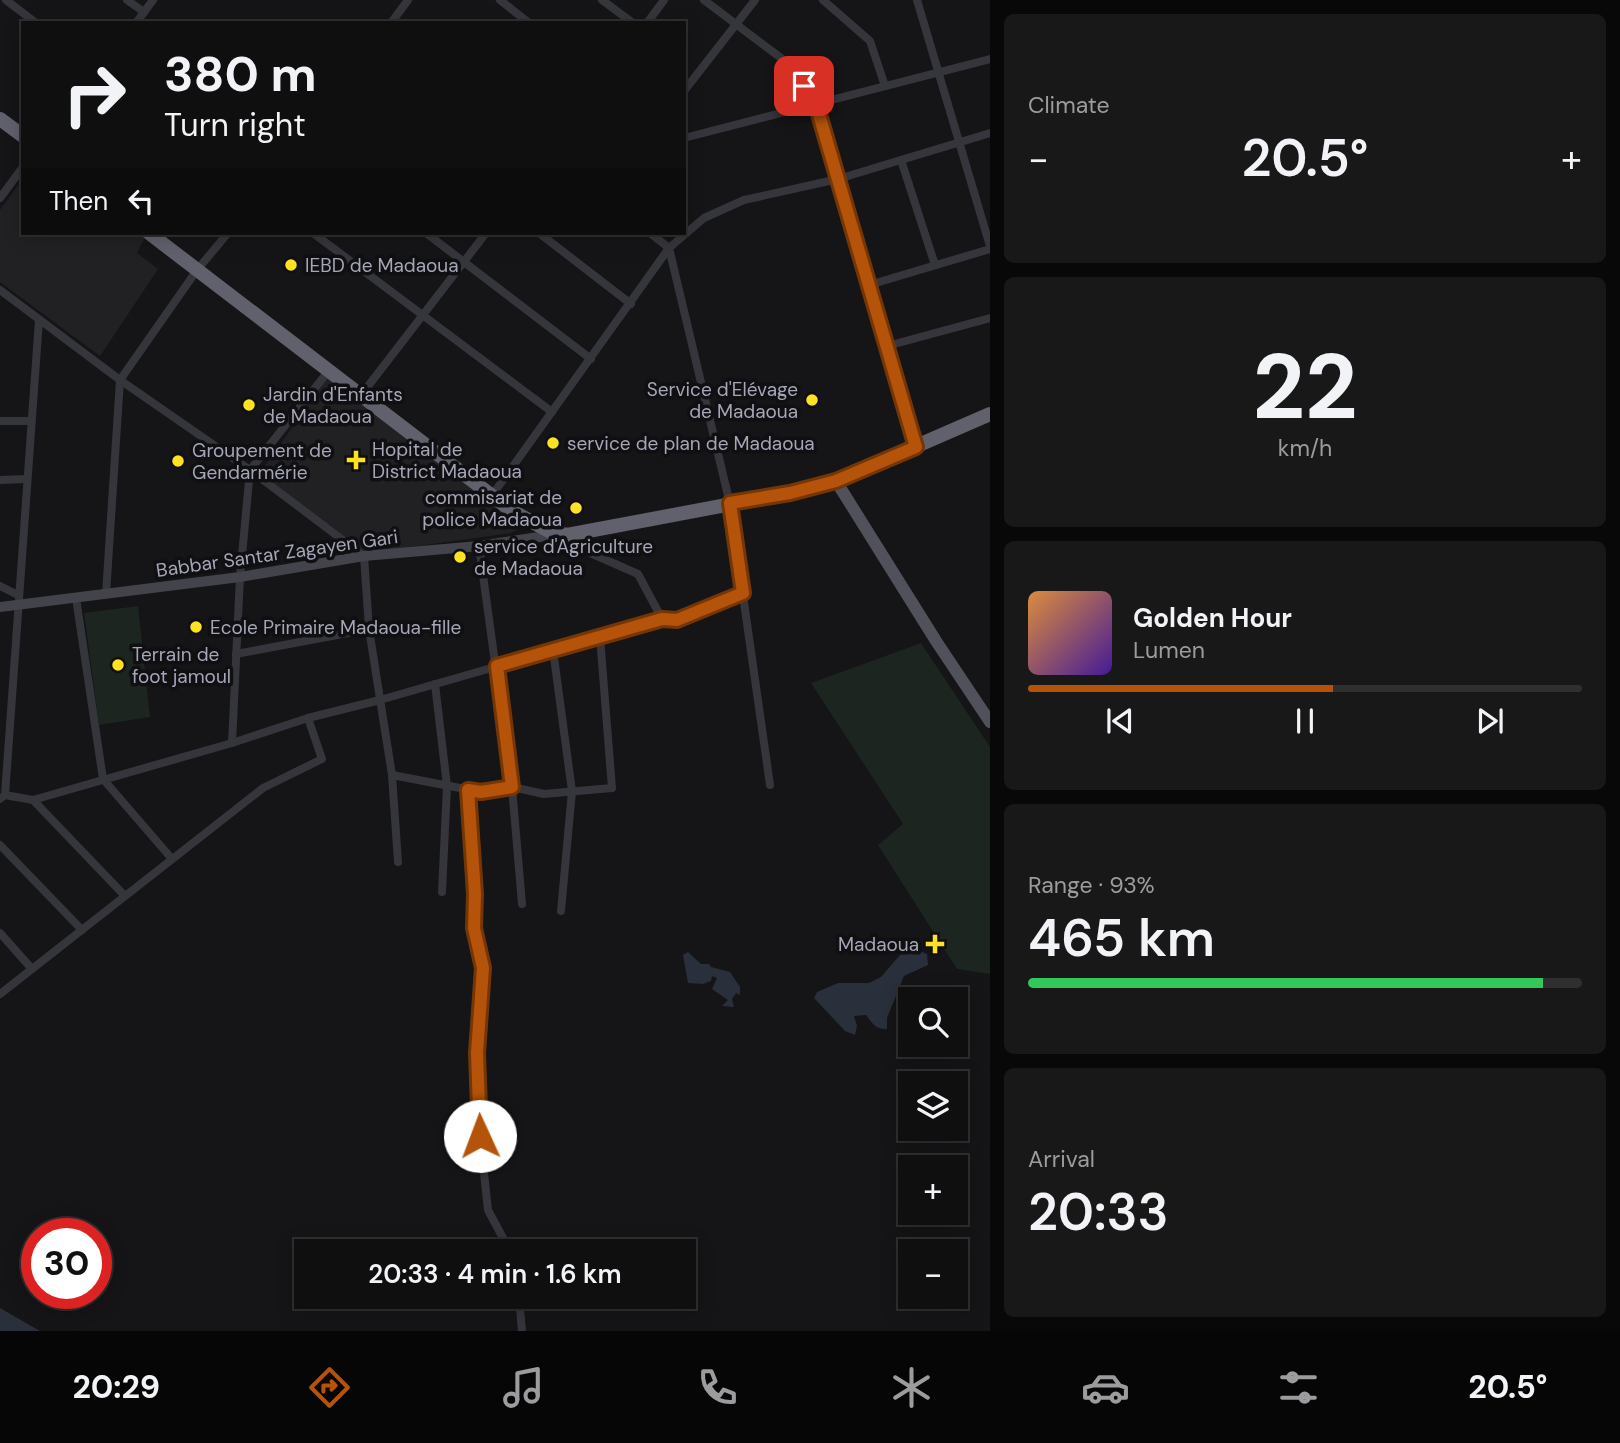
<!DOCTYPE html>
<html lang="en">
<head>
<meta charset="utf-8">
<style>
	:root { --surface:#100f10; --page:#191819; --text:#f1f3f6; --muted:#9c9c9f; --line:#302f30; --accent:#b45309 }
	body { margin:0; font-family:"DM Sans",sans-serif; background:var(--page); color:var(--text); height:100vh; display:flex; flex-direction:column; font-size:26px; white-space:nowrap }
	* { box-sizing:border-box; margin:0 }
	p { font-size:23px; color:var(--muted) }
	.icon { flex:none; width:38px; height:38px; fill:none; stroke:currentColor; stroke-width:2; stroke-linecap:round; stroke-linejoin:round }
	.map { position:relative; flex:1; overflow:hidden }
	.drawer { display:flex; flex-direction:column; gap:14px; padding:14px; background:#090809; width:630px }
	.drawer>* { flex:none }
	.top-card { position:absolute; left:21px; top:21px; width:665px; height:214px; border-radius:0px; box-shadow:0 4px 18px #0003,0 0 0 2px var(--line); background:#100f10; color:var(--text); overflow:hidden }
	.controls { position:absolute; left:898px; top:987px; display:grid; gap:14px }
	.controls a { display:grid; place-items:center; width:70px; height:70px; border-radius:0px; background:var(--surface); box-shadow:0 4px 18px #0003,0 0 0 2px var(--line); font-size:35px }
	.speed { position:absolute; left:21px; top:1218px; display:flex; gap:14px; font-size:35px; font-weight:700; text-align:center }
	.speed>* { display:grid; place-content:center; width:91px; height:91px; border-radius:50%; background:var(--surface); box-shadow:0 4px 18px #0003,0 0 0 2px var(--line); line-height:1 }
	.speed .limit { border:10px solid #d22; background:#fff; color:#111 }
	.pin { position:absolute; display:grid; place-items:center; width:60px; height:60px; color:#fff; margin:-30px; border-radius:14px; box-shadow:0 4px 10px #0006 }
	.me { position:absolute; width:77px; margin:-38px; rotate:358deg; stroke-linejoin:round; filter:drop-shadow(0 0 5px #0008) }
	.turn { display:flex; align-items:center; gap:24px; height:147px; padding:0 28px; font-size:32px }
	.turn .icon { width:91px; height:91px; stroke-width:2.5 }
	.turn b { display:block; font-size:49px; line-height:60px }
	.then { display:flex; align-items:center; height:66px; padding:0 28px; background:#0003; gap:14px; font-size:26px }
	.big { font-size:52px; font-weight:600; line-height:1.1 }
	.drawer .widget { flex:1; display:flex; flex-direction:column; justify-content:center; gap:10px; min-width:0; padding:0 24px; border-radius:10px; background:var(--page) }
	.drawer .dial { align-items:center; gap:0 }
	.dial b { font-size:91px; line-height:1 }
	.song { display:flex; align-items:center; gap:21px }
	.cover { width:84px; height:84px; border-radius:10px; background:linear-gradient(135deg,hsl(30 70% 55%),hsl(260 70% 35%)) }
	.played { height:7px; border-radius:4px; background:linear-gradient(90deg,var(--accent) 55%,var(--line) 55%) }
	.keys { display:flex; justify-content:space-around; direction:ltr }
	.heat { display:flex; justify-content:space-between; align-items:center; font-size:38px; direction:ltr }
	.charge { height:10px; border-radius:5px; background:linear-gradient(90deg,#34c759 93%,var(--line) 0) }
	.trip { position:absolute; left:294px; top:1239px; width:402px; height:70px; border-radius:0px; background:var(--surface); box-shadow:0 4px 18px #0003,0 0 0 2px var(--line); font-weight:600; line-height:70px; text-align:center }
	.tabs { display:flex; height:112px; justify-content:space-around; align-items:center; background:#060606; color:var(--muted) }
	.tabs .icon { width:49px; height:49px }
	.tabs .active { color:var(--accent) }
	.tabs b { font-size:32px; color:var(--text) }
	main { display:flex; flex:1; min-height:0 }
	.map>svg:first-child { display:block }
</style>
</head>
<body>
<main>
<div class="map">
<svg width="990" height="1331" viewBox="0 0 990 1331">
	<rect width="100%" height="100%" fill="#151416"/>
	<!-- built -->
	<g fill="#212023">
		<path d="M23,179v54h121l2,2 -9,18 21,16 -58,87 -100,-74v-72z"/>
		<path d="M329,374l183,142 7,13 -8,4 -144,20 -107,-80z"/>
	</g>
	<!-- green -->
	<g fill="#1c251f">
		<path d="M138,606l12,111 -51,8 -15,-112z"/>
		<path d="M921,643l69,104v227l-33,-5 -79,-124 25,-21 -92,-141z"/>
	</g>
	<!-- water -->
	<g fill="#292f3b">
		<path d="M911,948l16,6 1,11 -24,11 -17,42v11c-11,1 -15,-6 -21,-14l-12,1 3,10 -2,9 -10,-4 -31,-33 3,-6 21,-9h31l12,-6 19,-22z"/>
		<path d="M688,952l13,12h8l2,3 19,5 10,15v8l-4,-2 -4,6 2,8 -12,-1 6,-6 -16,-11 5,-11 -5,-2 -1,5 -8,3 -15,-1 -5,-28z"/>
		<path d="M0,1308l40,23h-40z"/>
	</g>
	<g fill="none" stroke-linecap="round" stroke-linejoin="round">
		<!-- street -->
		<g stroke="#35353c" stroke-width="8">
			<path d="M6,0l30,23"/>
			<path d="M127,0l17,12"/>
			<path d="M500,0l29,23"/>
			<path d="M602,0l31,23"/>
			<path d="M704,0l89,67 23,37 100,343"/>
			<path d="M823,0l47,41 15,45"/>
			<path d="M917,0l73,246"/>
			<path d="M136,23l17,-23"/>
			<path d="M391,23l17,-23"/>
			<path d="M647,23l17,-23"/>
			<path d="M684,91l71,-91"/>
			<path d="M684,138l306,-79"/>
			<path d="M901,160l34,105"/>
			<path d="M0,198l23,-31"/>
			<path d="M313,233l239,179"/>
			<path d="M426,233l165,126"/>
			<path d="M539,233l92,71"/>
			<path d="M650,233l19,15 61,256 40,281"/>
			<path d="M869,285l121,-36"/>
			<path d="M0,290l120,90 130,90 114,86 5,73 23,146 6,87"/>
			<path d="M887,346l103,-28"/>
			<path d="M362,394l124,-161"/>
			<path d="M0,421h31"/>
			<path d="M0,480l27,-1"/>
			<path d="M493,494l176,-246 35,-30 40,-18 94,-21 152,-46"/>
			<path d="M556,538l82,36 24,45"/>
			<path d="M479,546l33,241 10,117"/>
			<path d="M0,586l18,9"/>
			<path d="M106,594l14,-214 77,-110 31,-37"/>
			<path d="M76,598l27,181 69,80"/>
			<path d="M553,650l19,141 -11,120"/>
			<path d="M236,654l133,-25"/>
			<path d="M435,684l12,102 -5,106"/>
			<path d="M232,743l8,-166 10,-107 80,-101"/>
			<path d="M392,775l89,17 31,-5 32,7 68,-6 -12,-151"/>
			<path d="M468,790l7,104 -1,34 9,40 -6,85 3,83 8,74 22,41"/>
			<path d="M5,795l28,5 199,-57 76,-25 72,-18 282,-81 15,1 66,-27"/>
			<path d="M0,799l5,-4 34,-475"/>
			<path d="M33,800l92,96"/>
			<path d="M0,845l82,85"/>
			<path d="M0,933l32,36"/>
			<path d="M0,994l263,-206 59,-29 -14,-41"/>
			<path d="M519,1297l3,34"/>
		</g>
		<!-- secondary -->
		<path stroke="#43434c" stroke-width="10" d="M0,607l240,-30 124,-21 115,-10 80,-12"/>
		<!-- primary -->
		<path stroke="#51515b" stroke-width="12" d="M836,481l100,160 54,81"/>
		<!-- highway -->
		<g stroke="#60616d" stroke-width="14">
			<path d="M0,119l23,17"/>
			<path d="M149,233l363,278 39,21 16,3 223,-42 46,-12 154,-67"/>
		</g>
	</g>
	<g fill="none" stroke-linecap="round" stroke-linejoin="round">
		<defs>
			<path id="route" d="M480,1136l-3,-83 6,-85 -9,-40 1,-34 -7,-104 13,2 31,-5 -15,-121 165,-47 15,1 66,-27 -13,-90 60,-10 46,-12 80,-34 -100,-343 -12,-18"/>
		</defs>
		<!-- route casing -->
		<use href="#route" stroke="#753606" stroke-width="18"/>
		<!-- route -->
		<use href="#route" stroke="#b45309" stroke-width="12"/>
	</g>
	<!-- markers -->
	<g fill="#ffe323" stroke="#100f11" stroke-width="2.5">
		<circle cx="291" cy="265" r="7"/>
		<circle cx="812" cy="400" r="7"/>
		<circle cx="249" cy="405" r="7"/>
		<circle cx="553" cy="443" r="7"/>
		<path d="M352.5 449.5h7v7h7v7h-7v7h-7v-7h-7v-7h7z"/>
		<circle cx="178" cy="461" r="7"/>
		<circle cx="576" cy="508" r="7"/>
		<circle cx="460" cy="557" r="7"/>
		<circle cx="196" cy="627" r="7"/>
		<circle cx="118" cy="665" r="7"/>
		<path d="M931.5 933.5h7v7h7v7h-7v7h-7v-7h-7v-7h7z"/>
	</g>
	<g text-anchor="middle" stroke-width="7" stroke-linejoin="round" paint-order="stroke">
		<!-- poi labels -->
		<g font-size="19" fill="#a5a6b8" stroke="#100f11" text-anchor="start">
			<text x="305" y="272">IEBD de Madaoua</text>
			<text x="798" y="396" text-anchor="end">Service d'Elévage<tspan x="798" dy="22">de Madaoua</tspan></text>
			<text x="263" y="401">Jardin d'Enfants<tspan x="263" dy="22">de Madaoua</tspan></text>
			<text x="567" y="450">service de plan de Madaoua</text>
			<text x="372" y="456">Hopital de<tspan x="372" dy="22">District Madaoua</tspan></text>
			<text x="192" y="457">Groupement de<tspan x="192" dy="22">Gendarmérie</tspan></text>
			<text x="562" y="504" text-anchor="end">commisariat de<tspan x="562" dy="22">police Madaoua</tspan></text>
			<text x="474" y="553">service d'Agriculture<tspan x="474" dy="22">de Madaoua</tspan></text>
			<text x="210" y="634">Ecole Primaire Madaoua-fille</text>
			<text x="132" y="661">Terrain de<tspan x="132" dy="22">foot jamoul</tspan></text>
			<text x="919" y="951" text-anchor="end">Madaoua</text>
		</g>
		<!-- street labels -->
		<g font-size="19" fill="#a5a6b8" stroke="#100f11">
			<text transform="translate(277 553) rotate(-8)" y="7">Babbar Santar Zagayen Gari</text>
		</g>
	</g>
</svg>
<div class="controls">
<a><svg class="icon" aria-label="search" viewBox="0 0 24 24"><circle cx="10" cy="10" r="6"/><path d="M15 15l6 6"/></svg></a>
<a><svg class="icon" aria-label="layers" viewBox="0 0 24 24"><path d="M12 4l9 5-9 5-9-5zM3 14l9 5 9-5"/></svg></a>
<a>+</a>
<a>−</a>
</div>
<div class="speed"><div class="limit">30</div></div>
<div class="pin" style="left:804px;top:86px;background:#d93025"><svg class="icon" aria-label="arrive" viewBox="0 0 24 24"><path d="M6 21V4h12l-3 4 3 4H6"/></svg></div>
<svg class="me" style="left:480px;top:1136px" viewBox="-20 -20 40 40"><circle r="19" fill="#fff"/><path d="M0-13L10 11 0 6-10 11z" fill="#b45309"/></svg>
<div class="trip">20:33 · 4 min · 1.6 km</div>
<div class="top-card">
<div class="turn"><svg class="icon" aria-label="right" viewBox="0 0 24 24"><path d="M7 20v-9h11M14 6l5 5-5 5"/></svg><div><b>380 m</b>Turn right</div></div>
<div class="then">Then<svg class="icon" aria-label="left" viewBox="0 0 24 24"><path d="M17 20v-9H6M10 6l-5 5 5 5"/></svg></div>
</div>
</div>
<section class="drawer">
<div class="widget"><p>Climate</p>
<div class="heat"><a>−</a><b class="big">20.5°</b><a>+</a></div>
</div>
<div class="widget dial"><b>22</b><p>km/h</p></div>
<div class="widget">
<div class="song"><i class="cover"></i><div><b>Golden Hour</b><p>Lumen</p></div></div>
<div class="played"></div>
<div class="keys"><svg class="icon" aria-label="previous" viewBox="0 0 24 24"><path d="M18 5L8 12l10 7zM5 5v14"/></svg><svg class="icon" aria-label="pause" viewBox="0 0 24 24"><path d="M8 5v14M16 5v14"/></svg><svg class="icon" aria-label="next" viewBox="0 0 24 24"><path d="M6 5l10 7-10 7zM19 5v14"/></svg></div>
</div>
<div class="widget"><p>Range · 93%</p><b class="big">465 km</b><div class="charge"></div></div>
<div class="widget"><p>Arrival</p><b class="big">20:33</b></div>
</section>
</main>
<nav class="tabs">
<b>20:29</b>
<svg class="icon active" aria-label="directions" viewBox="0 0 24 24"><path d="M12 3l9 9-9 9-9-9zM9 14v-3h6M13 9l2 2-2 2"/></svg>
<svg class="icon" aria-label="music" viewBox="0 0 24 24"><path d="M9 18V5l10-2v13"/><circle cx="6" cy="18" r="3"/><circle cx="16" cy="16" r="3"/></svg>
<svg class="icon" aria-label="phone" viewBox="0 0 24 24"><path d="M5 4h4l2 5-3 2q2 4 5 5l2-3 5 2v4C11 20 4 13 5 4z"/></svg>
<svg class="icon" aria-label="climate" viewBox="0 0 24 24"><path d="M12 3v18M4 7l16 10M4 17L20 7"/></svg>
<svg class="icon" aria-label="car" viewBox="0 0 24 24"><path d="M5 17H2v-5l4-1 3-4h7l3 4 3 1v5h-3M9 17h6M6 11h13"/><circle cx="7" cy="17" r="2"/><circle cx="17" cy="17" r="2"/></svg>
<svg class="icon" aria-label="filters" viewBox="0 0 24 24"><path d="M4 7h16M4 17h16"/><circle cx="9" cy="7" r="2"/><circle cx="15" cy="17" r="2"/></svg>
<b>20.5°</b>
</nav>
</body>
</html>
